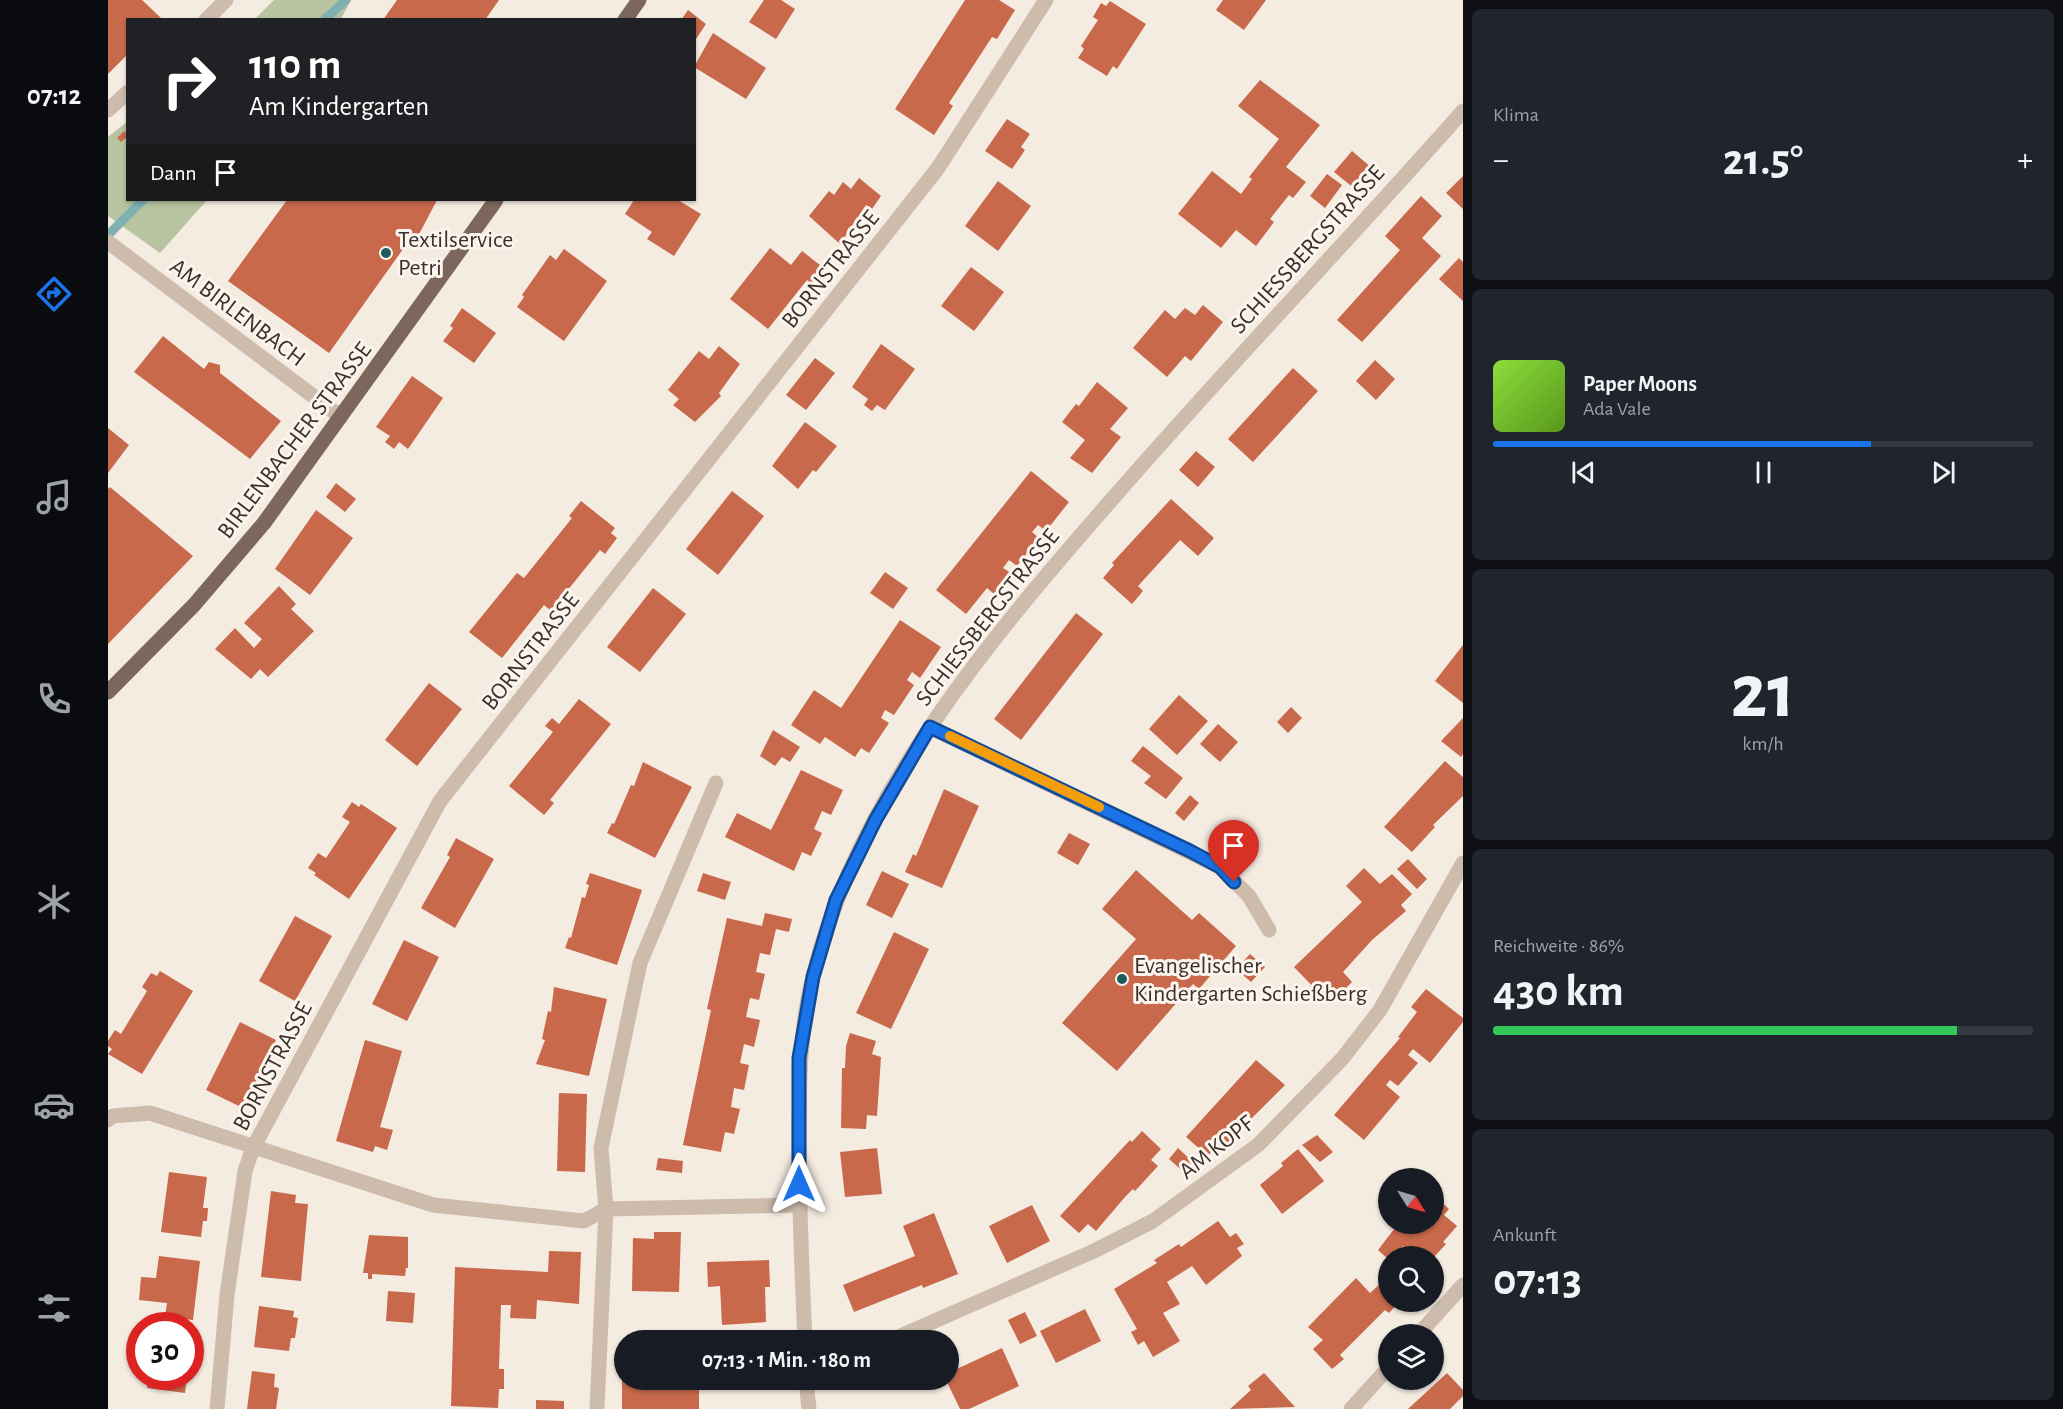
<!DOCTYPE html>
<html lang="de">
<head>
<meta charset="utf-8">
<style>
	:root { --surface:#171b24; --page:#20242c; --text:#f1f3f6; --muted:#9ea1a6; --line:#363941; --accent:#1a73e8 }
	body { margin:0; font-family:"Alegreya Sans",sans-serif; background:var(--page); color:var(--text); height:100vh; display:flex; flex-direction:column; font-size:22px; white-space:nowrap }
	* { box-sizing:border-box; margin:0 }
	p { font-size:20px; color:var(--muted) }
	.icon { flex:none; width:33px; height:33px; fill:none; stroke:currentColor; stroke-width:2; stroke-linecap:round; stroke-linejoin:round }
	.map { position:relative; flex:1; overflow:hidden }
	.details { display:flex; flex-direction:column; gap:9px; padding:9px; background:#0d0f14; width:600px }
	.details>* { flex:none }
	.top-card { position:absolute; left:18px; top:18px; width:570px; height:183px; border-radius:0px; box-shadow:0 2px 4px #0004; background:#202124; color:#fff; overflow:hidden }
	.needle { width:39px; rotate:127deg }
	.tools { position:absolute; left:1270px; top:1168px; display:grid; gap:12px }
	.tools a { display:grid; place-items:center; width:66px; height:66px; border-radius:50%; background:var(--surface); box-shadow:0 2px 4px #0004; font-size:30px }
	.speed { position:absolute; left:18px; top:1312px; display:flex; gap:12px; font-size:30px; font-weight:700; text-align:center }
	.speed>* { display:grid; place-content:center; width:78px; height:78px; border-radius:50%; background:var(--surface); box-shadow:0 2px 4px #0004; line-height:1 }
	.speed .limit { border:9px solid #d22; background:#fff; color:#111 }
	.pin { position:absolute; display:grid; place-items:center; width:51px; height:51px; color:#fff; margin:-62px -26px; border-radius:50% 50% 50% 0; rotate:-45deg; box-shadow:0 0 6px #0007 }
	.pin .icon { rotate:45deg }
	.me { position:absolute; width:66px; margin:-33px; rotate:0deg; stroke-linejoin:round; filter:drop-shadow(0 0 4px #0008) }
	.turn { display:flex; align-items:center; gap:21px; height:126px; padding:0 24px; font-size:27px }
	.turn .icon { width:78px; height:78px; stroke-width:2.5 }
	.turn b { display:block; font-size:42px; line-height:51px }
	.then { display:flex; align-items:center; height:57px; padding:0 24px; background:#0003; gap:12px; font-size:22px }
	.big { font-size:45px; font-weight:700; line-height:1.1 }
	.details .widget { flex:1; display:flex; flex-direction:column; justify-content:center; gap:9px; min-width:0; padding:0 21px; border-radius:9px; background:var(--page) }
	.details .dial { align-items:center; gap:0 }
	.dial b { font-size:78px; line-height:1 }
	.song { display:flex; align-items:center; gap:18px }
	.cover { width:72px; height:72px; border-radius:9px; background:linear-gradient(135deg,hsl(90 70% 55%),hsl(90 70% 35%)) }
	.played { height:6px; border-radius:3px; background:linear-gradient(90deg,var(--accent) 70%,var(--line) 70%) }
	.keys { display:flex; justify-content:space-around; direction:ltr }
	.heat { display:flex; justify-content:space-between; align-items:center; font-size:33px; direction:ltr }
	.charge { height:9px; border-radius:4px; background:linear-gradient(90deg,#34c759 86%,var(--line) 0) }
	.trip { position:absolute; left:506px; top:1330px; width:345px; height:60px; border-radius:30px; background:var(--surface); box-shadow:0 2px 4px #0004; font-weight:700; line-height:60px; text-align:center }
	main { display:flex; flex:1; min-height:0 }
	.tabs { display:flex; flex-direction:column; width:108px; justify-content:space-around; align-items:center; background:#090b0e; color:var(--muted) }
	.tabs .icon { width:42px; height:42px }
	.tabs .active { color:var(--accent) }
	.tabs b { font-size:27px; color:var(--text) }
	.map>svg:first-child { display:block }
</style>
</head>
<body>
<main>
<nav class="tabs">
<b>07:12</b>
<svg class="icon active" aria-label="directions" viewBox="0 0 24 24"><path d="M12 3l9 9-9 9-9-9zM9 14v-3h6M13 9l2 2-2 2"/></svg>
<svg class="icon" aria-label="music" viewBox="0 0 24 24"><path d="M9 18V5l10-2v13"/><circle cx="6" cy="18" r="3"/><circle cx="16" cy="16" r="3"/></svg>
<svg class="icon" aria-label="phone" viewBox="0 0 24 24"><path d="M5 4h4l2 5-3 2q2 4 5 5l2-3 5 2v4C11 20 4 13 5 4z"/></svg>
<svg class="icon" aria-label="climate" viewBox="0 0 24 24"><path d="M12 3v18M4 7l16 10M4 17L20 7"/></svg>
<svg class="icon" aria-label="car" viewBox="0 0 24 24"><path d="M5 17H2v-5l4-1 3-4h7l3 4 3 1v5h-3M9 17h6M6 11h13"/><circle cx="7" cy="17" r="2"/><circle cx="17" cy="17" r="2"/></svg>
<svg class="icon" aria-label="filters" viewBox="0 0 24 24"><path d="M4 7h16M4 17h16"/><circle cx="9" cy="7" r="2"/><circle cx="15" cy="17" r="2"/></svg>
</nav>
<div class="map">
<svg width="1355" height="1409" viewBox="0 0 1355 1409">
	<rect width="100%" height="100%" fill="#f4ebe1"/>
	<!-- green -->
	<g fill="#b8c4a0">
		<path d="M166,0h77l-10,19h-86z"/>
		<path d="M19,122l1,78h79l-47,53 -52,-37v-79z"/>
	</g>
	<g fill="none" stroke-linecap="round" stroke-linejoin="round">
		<!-- stream -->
		<g stroke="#7fb0b2" stroke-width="9">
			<path d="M216,20l22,-20"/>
			<path d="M0,235l35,-35"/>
		</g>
	</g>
	<!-- building -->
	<g fill="#c8694b">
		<path d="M0,0h34l19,18 -33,2v34l-20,20z"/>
		<path d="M289,0h102l-14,20h-102z"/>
		<path d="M656,0h17l14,9 -19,30 -27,-17z"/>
		<path d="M857,0h34l16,10 -18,29 -5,-2 -43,66 4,3 -19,29 -39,-26z"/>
		<path d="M1115,0h43l-22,30 -28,-20z"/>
		<path d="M1002,1l36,23 -29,45 -4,-3 -6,10 -29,-18 6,-9 -3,-3 17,-26 -5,-3 8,-14 5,3z"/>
		<path d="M580,10l18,14 -10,15 -2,-19h-13z"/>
		<path d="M605,33l53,35 -20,31 -52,-32z"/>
		<path d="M1152,80l60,45 -34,42 20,15 -13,16 -4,-3 -19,24 4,3 -18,24 -20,-16 -15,18 -43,-34 34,-43 29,23 11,-15 -3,-2 30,-38 -41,-33z"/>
		<path d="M899,119l23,15 -9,13 4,3 -13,19 -27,-18z"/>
		<path d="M16,131l4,5 -7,6 -4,-4z"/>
		<path d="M1244,151l20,17 -17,21 -21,-17z"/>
		<path d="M1219,174l15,11 -17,23 -15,-12z"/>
		<path d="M1355,176v33l-17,-16z"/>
		<path d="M751,178l22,18 -9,13 -6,-4 -26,39 -31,-28 20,-25 5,4 9,-13 8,7z"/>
		<path d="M890,181l33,25 -33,45 -33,-25z"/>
		<path d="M1313,196l21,20 -20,22 19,18 -79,86 -25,-22 63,-70 -15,-14z"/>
		<path d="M179,200h150l-20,38 -4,-3 -84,118 -101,-72z"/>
		<path d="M526,200h44l23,14 -27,42 -27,-17 5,-7 -27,-18z"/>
		<path d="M662,248l21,17 11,-14 23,18 -13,16 -5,-5 -39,49 -38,-30z"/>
		<path d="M456,249l43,32 -43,60 -47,-34 7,-10 -2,-2 28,-40 6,5z"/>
		<path d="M1351,258l4,4v39l-24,-22z"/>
		<path d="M863,267l33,25 -30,39 -33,-25z"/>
		<path d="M1095,305l20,17 -32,39 -6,-5 -18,21 -34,-29 32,-38 10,9 10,-11 10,7z"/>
		<path d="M354,308l34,25 -22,30 -31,-22 10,-13 -3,-2z"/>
		<path d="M55,336l41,33 5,-7 11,3v8l61,48 -31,38 -116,-87z"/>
		<path d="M773,344l34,25 -30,41 -8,-5 -5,6 -8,-6 4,-6 -16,-12z"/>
		<path d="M611,346l21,18 -21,29 2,3 -26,26 -22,-17 6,-6 -11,-9 31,-39 10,8z"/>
		<path d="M707,358l20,15 -29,37 -20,-15z"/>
		<path d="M1267,360l20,19 -19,21 -20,-19z"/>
		<path d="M1185,368l25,23 -65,71 -25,-23z"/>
		<path d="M304,376l31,22 -35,51 -9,-7 -5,7 -9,-7 5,-6 -14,-9z"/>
		<path d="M989,382l31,26 -18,21 11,8 -29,36 -22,-15 15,-18 -23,-18 14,-18 3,2z"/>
		<path d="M697,422l32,24 -21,26 -3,-2 -15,19 -26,-23z"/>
		<path d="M0,428l21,17 -21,28z"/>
		<path d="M1088,451l19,16 -17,20 -19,-17z"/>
		<path d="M923,471l38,31 -23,29 -8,-6 -6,7 7,6 -22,28 -8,-6 -6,8 8,5 -17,21 -7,-6 -21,26 -30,-24z"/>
		<path d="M228,483l20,16 -11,13 -19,-15z"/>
		<path d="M2,487l83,69 -85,88v-155z"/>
		<path d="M624,491l32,25 -46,59 -32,-26z"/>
		<path d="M1063,499l43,39 -16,18 -18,-16 -42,46 5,5 -11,13 -29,-26 11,-13 -2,-2z"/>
		<path d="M473,501l34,27 -4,5 6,5 -12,16 -5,-4 -49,61 -7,-6 -42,53 -33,-26 48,-59 7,5 48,-60 -3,-2z"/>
		<path d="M208,510l37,28 -43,57 -35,-26z"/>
		<path d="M777,572l23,16 -15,21 -23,-16z"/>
		<path d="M171,586l17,18 -5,5 23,22 -46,46 -8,-8 -9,10 -36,-30 20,-21 19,20 8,-9 -18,-16z"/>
		<path d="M545,588l33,26 -46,58 -33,-25z"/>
		<path d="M968,613l27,21 -82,106 -27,-21z"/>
		<path d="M792,620l41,27 -21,31 -8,-6 -5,8 7,5 -20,30 -9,-5 -4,8 8,5 -20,30 -8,-5 -6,9 -30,-20 -5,7 -29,-19 23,-35 27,18z"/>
		<path d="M1355,645v58l-28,-22z"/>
		<path d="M321,683l33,26 -45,57 -32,-26z"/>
		<path d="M1071,695l29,26 -31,34 -28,-26z"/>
		<path d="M471,699l32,25 -61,76 4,3 -10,12 -35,-29 44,-54 -8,-6 7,-8 7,6z"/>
		<path d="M1183,707l11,11 -14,15 -11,-11z"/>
		<path d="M1355,718v36l-2,3 -20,-16z"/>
		<path d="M1110,724l20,18 -18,20 -20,-18z"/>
		<path d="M665,730l27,17 -10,15 -8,-5 -7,9 -15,-10z"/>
		<path d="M1035,746l40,32 -17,21 -22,-16 7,-7 -20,-15z"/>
		<path d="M1337,761l18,16v19l-30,29 2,2 -23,25 -28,-25z"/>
		<path d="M535,762l49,25 -37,71 -48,-25 5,-10 2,1 17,-39 3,1z"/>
		<path d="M693,770l42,20 -12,25 -9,-4 -8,18 8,4 -11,23 -9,-4 -8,19 -69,-34 12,-24 34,17z"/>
		<path d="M836,789l35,17 -37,82 -37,-16 8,-18 3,2z"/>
		<path d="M1082,795l9,8 -15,18 -9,-8z"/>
		<path d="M244,802l7,5 2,-3 36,24 -48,71 -35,-24 2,-2 -8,-5 10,-15 8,5 24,-36 -8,-5z"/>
		<path d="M961,833l21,11 -12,21 -21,-12z"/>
		<path d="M348,838l38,21 -39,69 -34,-20 29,-51 -3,-2z"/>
		<path d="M1300,859l19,20 -10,10 -20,-20z"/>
		<path d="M1256,868l16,16 12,-10 20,20 -11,11 5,6 -34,29 -29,32 9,10 -20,20 -10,-10 -2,2 -26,-27 68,-65 -16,-16z"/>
		<path d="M1028,870l56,50 7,-7 37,33 -37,43 -6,-5 -76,87 -55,-48 74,-84 -34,-30z"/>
		<path d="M774,871l27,13 -17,34 -26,-13z"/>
		<path d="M482,873l52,17 -25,75 -52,-17 4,-11 2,1 11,-41 3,1 4,-13 -3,-1z"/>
		<path d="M595,873l28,9 -6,18 -28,-9z"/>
		<path d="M657,913l27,6 -3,13 -13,-3 -6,26 -10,-2 -4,19 9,2 -6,26 -9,-2 -4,19 14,3 -6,27 -10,-3 -4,19 9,2 -5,25 -10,-2 -3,19 9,2 -6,25 -9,-2 -4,20 -38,-7 28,-135 -4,-1 20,-91 35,8z"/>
		<path d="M187,916l37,20 -37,65 -36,-20z"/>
		<path d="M786,932l35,17 -38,80 -35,-16z"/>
		<path d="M296,940l35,17 -32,64 -35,-17z"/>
		<path d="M1142,954l15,13 -14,15 -15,-13z"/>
		<path d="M52,971l33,20 -51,83 -34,-20 4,-5 -4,-3v-5l7,-11 6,4 26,-43 -5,-4 9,-14 6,3z"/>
		<path d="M446,987l53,12 -18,77 -53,-12 9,-24 -3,-1 6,-28 3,1z"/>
		<path d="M1318,989l37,29v4l-33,41 -17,-14 -5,6 10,8 -20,23 -8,-6 -4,5 14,12 -36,43 -30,-25 66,-77 -2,-1 19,-25 -6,-5z"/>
		<path d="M132,1022l36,18 -33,68 -37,-18z"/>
		<path d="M742,1033l26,8 -4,13 9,3 -4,59 -10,-1 -1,14 -25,-1 1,-60h3l1,-22z"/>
		<path d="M257,1040l37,11 -22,76 13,3 -6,20 -12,-4 -2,6 -37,-11z"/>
		<path d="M1148,1060l29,25 -39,39 -22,27 -7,-6 -9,11 -22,-19z"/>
		<path d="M451,1093l28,1 -2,78 -28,-1z"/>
		<path d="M1034,1131l19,18 -10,11 7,6 -23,25 -2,-2 -8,8 -29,34 -8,-7 -9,9 -19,-17 70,-76 2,2z"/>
		<path d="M1209,1135l16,17 -13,10 -18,-17z"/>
		<path d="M769,1148l5,46 -37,3 -5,-45z"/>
		<path d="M1070,1148l18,17 -9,10 -18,-16z"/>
		<path d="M1190,1149l26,32 -42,33 -22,-29 23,-19 -2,-3z"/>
		<path d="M550,1158l25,3 -1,12 -26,-3z"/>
		<path d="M61,1172l38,5 -4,31h5l-1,13h-4l-2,16 -40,-5z"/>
		<path d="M163,1191l25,4 -1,8 13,1 -7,77 -40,-4z"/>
		<path d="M1326,1195l15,14 -5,6 13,11 -14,16 3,2 -12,13h-19l-12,-11 -3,4 8,7h-19v3l-11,-10 20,-26h36z"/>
		<path d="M924,1205l18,36 -43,22 -18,-37z"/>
		<path d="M826,1213l24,61 -35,14 -1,-3 -68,27 -11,-27 72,-29 -12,-30z"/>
		<path d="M1110,1221l12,16 6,-4 8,11 -7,4 5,8 -36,29 -14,-19 -25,16 13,22 -17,9 17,28 -27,16 -9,-16 -6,4 -7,-13 6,-3 -23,-40 43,-26 -3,-3 25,-16 2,3z"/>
		<path d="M546,1232h27l-2,60 -47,-1 1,-53 21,1z"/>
		<path d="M261,1235l39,2v31h-2l-1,8 -33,-2v5h-4v-6h-5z"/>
		<path d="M441,1251l32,1 -2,52 -42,-4 -1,19 -26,-1 1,-13h-10l-2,64h5v20h-5l-1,19 -47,-2 4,-139 93,5z"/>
		<path d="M51,1256l41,5 -7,59 -28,-3 2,-14 -28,-3 2,-23 15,1z"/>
		<path d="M661,1260l1,27h-5l1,35 -44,3 -2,-39 -12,1 -1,-25z"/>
		<path d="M1248,1278l14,15 11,-10 8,8v11h10l-10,11 -4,-3 -45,45 4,4 -12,10 -19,-20 10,-9 -15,-13z"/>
		<path d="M280,1291l27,2 -2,30 -27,-2z"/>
		<path d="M151,1306l35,5 -1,6 5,1 -3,20h-4l-2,13 -35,-4z"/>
		<path d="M977,1309l16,32 -45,22 -16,-32z"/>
		<path d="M917,1312l12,24 -17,8 -12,-24z"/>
		<path d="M894,1348l17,38 -50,23h-9l-14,-29 2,-7z"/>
		<path d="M144,1371l23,3 -1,13 5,1 -3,21h-29z"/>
		<path d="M1156,1373l31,34 -65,2 21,-19 -3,-4z"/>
		<path d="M1339,1373l16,17v6l-13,13h-42z"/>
		<path d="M40,1377h39l-2,16 -38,-5z"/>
		<rect x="514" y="1380" width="77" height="29"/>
		<path d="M428,1400l28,1v8h-28z"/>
	</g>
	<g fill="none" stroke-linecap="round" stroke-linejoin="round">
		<!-- minor -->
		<g stroke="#cdbbac" stroke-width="15">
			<path d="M98,20l20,-20"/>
			<path d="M0,110l20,-18"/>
			<path d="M0,242l233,175"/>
			<path d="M822,727l290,140 29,29 20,34"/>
			<path d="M0,1120l5,-4 37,-3 283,92 151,16 22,-12 193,-4"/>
			<path d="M1310,1335l45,-50"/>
			<path d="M697,1341c-3,-66 -6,-132 -6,-198 0,-56 0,-112 14,-167 45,-182 180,-341 301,-479 114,-131 234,-256 349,-386"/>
			<path d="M781,1341l205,-90 59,-30 105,-76 84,-86 38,-49 83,-147"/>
			<path d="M698,1380l3,29"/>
			<path d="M109,1409l10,-114 18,-124 8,-23 187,-347 498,-633 108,-168"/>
			<path d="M489,1409l9,-200 -5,-61 39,-185 76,-180"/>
			<path d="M1243,1409l38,-42"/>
		</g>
		<!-- major -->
		<g stroke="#7d675c" stroke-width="15">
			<path d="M517,20l14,-20"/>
			<path d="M0,692l86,-87 70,-82 232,-323"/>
		</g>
	</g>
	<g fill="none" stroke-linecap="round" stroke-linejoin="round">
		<defs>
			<path id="route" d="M691,1184v-126l14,-81 23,-77 40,-81 54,-92 260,124 30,16 14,15"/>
		</defs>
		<!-- route casing -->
		<use href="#route" stroke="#114b97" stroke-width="15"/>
		<!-- route -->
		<use href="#route" stroke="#1a73e8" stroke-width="10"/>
		<!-- slow -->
		<path stroke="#f59e0b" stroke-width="10" d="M842,736l149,71"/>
	</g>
	<!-- markers -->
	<g fill="#1f5a5e" stroke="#fbf5ee" stroke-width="2">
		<circle cx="278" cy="253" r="6"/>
		<circle cx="1014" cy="979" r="6"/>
	</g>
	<g text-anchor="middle" stroke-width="6" stroke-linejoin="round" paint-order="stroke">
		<!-- poi labels -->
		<g font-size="24" fill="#3b302b" stroke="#fbf5ee" text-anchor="start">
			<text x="290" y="247">Textilservice<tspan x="290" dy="28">Petri</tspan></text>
			<text x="1026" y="973">Evangelischer<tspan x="1026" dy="28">Kindergarten Schießberg</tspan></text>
		</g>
		<!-- street labels -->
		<g font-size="24" fill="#3b302b" stroke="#fbf5ee">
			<text transform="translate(1199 249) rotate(-48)" y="8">SCHIESSBERGSTRASSE</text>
			<text transform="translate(722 269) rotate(-52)" y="8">BORNSTRASSE</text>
			<text transform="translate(130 312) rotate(37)" y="8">AM BIRLENBACH</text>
			<text transform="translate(186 440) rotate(-53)" y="8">BIRLENBACHER STRASSE</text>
			<text transform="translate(879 617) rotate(-52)" y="8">SCHIESSBERGSTRASSE</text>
			<text transform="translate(422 651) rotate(-52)" y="8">BORNSTRASSE</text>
			<text transform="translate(164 1066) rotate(-62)" y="8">BORNSTRASSE</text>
			<text transform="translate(1108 1147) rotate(-38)" y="8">AM KOPF</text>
		</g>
	</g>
</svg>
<div class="tools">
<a><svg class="needle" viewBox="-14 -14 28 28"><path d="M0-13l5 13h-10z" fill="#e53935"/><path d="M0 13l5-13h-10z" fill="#9ea1a6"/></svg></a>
<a><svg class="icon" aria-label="search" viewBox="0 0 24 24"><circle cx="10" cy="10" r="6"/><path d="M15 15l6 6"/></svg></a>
<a><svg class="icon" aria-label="layers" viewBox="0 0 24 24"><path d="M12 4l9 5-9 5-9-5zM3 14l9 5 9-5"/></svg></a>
</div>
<div class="speed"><div class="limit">30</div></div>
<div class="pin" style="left:1126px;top:882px;background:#d93025"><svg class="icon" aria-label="arrive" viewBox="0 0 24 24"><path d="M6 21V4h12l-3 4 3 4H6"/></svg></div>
<svg class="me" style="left:691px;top:1184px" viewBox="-20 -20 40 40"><path d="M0-17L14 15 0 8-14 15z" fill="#1a73e8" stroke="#fff" stroke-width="4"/></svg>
<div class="trip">07:13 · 1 Min. · 180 m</div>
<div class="top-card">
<div class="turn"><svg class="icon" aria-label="right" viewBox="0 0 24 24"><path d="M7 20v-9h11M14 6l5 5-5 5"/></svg><div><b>110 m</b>Am Kindergarten</div></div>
<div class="then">Dann<svg class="icon" aria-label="arrive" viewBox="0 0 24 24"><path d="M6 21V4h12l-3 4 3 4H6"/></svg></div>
</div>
</div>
<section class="details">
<div class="widget"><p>Klima</p>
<div class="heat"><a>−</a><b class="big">21.5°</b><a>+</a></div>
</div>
<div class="widget">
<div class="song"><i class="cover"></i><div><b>Paper Moons</b><p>Ada Vale</p></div></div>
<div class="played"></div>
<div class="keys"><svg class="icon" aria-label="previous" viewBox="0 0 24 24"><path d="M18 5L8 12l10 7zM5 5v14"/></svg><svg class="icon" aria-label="pause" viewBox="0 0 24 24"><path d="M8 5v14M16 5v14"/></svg><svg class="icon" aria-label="next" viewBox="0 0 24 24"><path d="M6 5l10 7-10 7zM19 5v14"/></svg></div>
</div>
<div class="widget dial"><b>21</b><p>km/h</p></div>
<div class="widget"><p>Reichweite · 86%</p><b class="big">430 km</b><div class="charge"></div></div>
<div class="widget"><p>Ankunft</p><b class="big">07:13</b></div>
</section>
</main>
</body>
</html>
